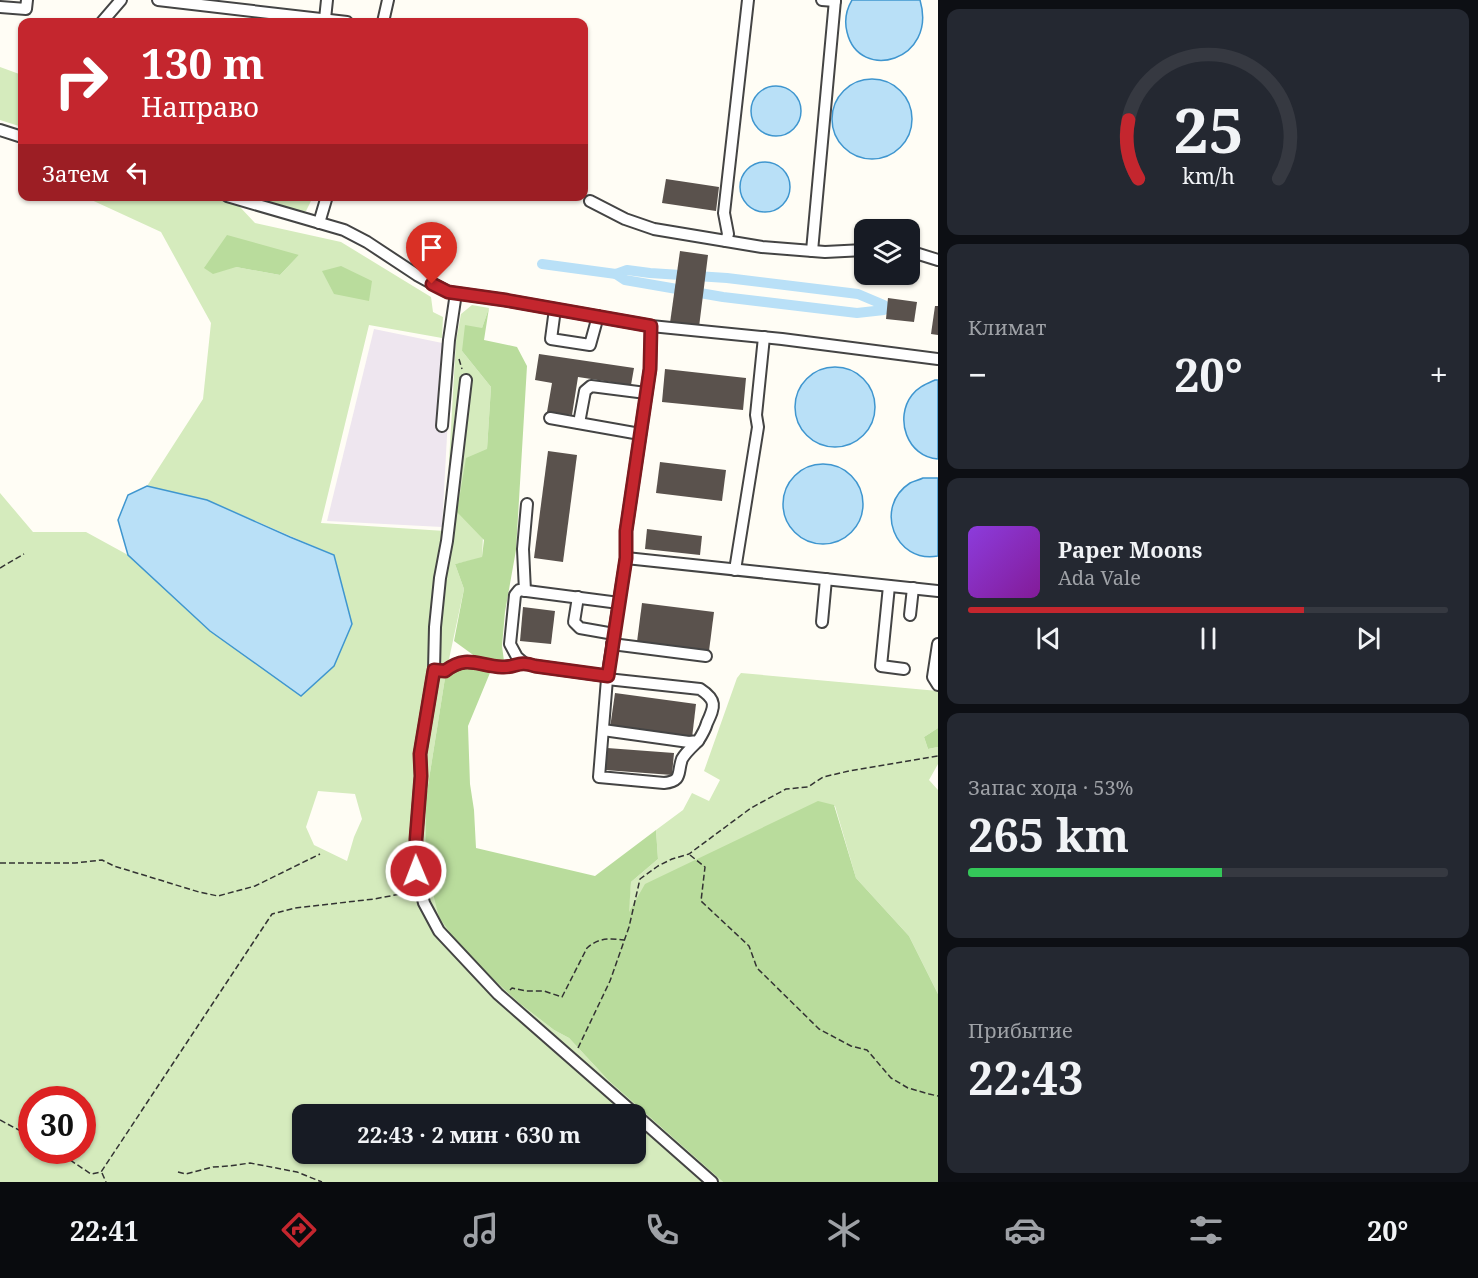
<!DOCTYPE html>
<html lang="ru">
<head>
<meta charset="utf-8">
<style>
	:root { --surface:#171b24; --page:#242831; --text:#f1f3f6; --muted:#9ea1a6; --line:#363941; --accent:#c4262e }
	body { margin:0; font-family:"Noto Serif",serif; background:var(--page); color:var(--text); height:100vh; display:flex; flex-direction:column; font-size:22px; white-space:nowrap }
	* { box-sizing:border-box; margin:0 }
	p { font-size:20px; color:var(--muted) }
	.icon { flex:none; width:33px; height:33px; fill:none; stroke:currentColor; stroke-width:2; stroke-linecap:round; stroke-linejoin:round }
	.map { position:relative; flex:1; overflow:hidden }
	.details { display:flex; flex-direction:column; gap:9px; padding:9px; background:#0d0f14; width:540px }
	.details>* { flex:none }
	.banner { position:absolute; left:18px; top:18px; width:570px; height:183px; border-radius:12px; box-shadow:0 2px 4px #0004; background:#c4262e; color:#fff; overflow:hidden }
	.controls { position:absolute; left:854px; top:219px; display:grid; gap:12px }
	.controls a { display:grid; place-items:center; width:66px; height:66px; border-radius:12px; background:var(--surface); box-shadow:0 2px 4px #0004; font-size:30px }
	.speed { position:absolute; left:18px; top:1086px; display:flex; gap:12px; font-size:30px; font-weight:700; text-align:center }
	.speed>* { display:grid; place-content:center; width:78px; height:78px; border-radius:50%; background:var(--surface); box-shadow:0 2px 4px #0004; line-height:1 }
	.speed .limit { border:9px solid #d22; background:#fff; color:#111 }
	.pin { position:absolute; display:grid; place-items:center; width:51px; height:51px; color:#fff; margin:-62px -26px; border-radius:50% 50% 50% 0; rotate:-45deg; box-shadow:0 0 6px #0007 }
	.pin .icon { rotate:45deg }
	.me { position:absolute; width:66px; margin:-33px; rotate:359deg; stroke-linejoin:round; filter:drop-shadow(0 0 4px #0008) }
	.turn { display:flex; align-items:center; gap:21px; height:126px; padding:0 24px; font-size:27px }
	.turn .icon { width:78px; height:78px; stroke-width:2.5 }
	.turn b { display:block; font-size:42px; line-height:51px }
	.then { display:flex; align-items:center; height:57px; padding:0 24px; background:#0003; gap:12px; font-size:22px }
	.big { font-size:45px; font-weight:700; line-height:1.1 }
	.details .widget { flex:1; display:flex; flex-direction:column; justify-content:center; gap:9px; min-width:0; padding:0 21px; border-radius:12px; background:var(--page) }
	.details .dial { align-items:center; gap:0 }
	.dial svg { height:156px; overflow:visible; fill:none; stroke:var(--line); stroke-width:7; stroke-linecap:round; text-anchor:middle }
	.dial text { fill:var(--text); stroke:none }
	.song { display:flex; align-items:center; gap:18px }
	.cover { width:72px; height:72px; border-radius:9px; background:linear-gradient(135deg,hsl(270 70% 55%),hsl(290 70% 35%)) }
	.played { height:6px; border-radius:3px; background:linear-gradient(90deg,var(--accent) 70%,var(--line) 70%) }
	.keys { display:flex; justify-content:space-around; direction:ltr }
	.heat { display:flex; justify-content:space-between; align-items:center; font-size:33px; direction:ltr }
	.charge { height:9px; border-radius:4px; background:linear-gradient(90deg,#34c759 53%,var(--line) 0) }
	.trip { position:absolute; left:292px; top:1104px; width:354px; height:60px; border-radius:12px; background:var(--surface); box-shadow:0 2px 4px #0004; font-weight:700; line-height:60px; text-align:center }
	.tab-bar { display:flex; height:96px; justify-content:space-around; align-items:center; background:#090b0e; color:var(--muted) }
	.tab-bar .icon { width:42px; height:42px }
	.tab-bar .active { color:var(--accent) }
	.tab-bar b { font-size:27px; color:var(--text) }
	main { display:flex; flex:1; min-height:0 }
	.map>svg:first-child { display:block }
</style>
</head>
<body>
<main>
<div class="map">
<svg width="938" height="1182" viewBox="0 0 938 1182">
	<rect width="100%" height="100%" fill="#fffdf5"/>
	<!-- industrial -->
	<path fill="#eee6ef" d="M374,329l78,16 -10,182 -115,-6z"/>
	<!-- green -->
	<g fill="#d5ebbd" fill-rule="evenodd">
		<path d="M0,67l22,8v52l-22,-7z"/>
		<path d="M85,197h124l30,9 16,17 86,19 90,55 2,15 10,5 -1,21 -73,-13 -48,198 124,8 11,-190 5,-27 11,-9 17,3 -7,20 -20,23 29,36 -4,62 -5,109 -27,6 9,25 -19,89 -19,120 -1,64 38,89 56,52 35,27 15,8 40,43 114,101h-723v-689l33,39h53l42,23 82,76 124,-76 -127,-55 -60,-14 56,-87 8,-76 -50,-91zM299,255l-19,20 -44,-8zM318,791l37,3 7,25 -8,18 -7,24 -33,-16 -8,-18zM32,1100h50v50h-50zM303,1114h333v40h-333z"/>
		<path d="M241,197h72l-7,14 -11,3z"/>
		<path d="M741,673l197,18v37l-14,9 4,12 10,-2v17l-9,16 9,10v204l-29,-58 -53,-58 -21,-72 -17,-4 -190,112 3,-32 27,-23 -2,-29 27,-20 9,-17 17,8 11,-21 -16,-9 33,-93z"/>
	</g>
	<!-- forest -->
	<g fill="#b9dc9c">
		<path d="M227,235l72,20 -19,20 -44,-8 -23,7 -9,-6z"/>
		<path d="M341,266l31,15 -3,20 -35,-7 -12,-23z"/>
		<path d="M489,308l-5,32 33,7 10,19 -11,184 -11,62 -3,34 2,15 -28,-4 -22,-16 10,-52 -9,-25 27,-7 2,-17 -27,-28 9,-54 21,-9 4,-62 -29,-36 3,-26 17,3z"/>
		<path d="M468,665l24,3 -24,58 2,58 4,26 2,38 119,28 61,-46 2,29 -27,23 -2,30 16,-28 173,-83 16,4 22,73 53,58 29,58v188h-215l-114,-101 -40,-43 -15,-8 -35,-27 -56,-52 -24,-34 -14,-55 1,-64 19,-120z"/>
		<path d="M938,728v19l-10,2 -4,-12z"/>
	</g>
	<!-- water -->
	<g fill="#b9e0f7" stroke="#3f96cf" stroke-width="1.5">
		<path d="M852,0h68c18,61 -61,83 -73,32 -3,-12 -1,-22 5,-32z"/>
		<circle cx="872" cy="119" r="40"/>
		<circle cx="776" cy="111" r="25"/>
		<circle cx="765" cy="187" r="25"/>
		<circle cx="835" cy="407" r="40"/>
		<path d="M935,380h3v79c-31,-2 -44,-41 -26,-64 6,-8 14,-11 23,-15z"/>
		<circle cx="823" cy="504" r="40"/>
		<path d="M923,478h15v78c-43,8 -65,-49 -28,-73 4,-2 9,-3 13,-5z"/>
		<path d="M147,486l60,14 83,37 44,18 18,69 -18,42 -33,30 -91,-65 -82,-76 -10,-35 10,-25z"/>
	</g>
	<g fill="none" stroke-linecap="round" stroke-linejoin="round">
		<!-- canal -->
		<g stroke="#b9e0f7" stroke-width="10">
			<path d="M542,264l74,10 11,-4 23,3 77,5 131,16 26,11"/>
			<path d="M616,274l9,6 98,17 134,16 27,-3"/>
		</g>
	</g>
	<!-- building -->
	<g fill="#5a524d">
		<path d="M666,179l53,8 -3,24 -54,-8z"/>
		<path d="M680,251l28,4 -9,72 -29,-4z"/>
		<path d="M888,298l29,4 -3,20 -28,-3z"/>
		<path d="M935,306h3v29l-7,-1z"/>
		<path d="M539,354l95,14 -3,17 -53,-8 -6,38 -25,-3 5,-29 -17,-3z"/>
		<path d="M665,369l81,9 -3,32 -81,-8z"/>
		<path d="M548,451l29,4 -14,107 -29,-4z"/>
		<path d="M660,462l66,8 -4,31 -66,-8z"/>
		<path d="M647,529l55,7 -2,19 -55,-6z"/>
		<path d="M642,603l72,9 -5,39 -72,-9z"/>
		<path d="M523,607l32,4 -4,33 -31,-3z"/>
		<path d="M615,693l81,11 -4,34 -82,-10z"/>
		<path d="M607,748l67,5 -2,22 -67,-5z"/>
	</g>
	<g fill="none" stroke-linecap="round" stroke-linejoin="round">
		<defs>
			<g id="minor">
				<path d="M158,0l189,22"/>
				<path d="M822,0l13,1"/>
				<path d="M0,7l26,2 1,-9"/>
				<path d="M325,19l2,-19"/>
				<path d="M102,22l19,-22"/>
				<path d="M383,22l5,-22"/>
				<path d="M0,130l22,7"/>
				<path d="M227,196l117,34 23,12 50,33 31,17 57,8 146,26 131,13 156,20"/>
				<path d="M590,201l35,18 29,10 108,18 63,5 39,-2"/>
				<path d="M319,223l8,-27"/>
				<path d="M726,241l2,-7 -4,-21 24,-213"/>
				<path d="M812,251l23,-251"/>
				<path d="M909,251l29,9"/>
				<path d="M555,309l-4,30 39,6 8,-29"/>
				<path d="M651,326l-1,43 -24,162v27l-19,121 -8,98 65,6c19,-2 13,-10 18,-24 4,-7 10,-12 16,-18"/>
				<path d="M466,380l-19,161 -7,37 -5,49 -1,43 -14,84 1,22 -5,63v32l8,32 15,28 59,63 137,120"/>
				<path d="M550,418l90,16"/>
				<path d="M579,423l6,-32 6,-5 55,7"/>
				<path d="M442,426l7,-86 7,-47"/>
				<path d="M626,558l312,33"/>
				<path d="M735,570l23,-143 -2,-12 8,-78"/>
				<path d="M889,586l-8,80 23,3"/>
				<path d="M525,591l-2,-42 4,-45"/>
				<path d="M578,597l-4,25 6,6 34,6"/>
				<path d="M910,615l3,-27"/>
				<path d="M822,622l4,-43"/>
				<path d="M612,644l94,12"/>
				<path d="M938,644l-5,33 5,8"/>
				<path d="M434,670l11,1c21,-16 32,-6 55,-4 8,1 17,-3 24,-4"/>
				<path d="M607,676l-72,-10 -11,-3 -7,-6 -7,-13 5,-49 4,-5 100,13"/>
				<path d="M603,730l86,12 9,-1c4,-6 7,-11 9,-18 8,-17 10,-23 -7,-34l-93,-10"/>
				<path d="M636,1115l76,67"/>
			</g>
		</defs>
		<!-- minor casing -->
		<use href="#minor" stroke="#444" stroke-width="14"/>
		<!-- path -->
		<g stroke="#333" stroke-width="1.5" stroke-dasharray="6 3" stroke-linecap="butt">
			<path d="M459,359l3,10"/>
			<path d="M0,568l24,-14"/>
			<path d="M690,855l15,12 -4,34 48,45 8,22 62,61 32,17 16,4 24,28 17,10 21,6 9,2"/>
			<path d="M0,863h75l27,-3 12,6 85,26 19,4 37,-10 65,-32"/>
			<path d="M510,990l2,-2 14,3h18l18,6 25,-49c11,-10 22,-10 37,-8"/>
			<path d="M578,1048l32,-67 19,-54 11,-48 18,-13 14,-7 17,-5 62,-46 35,-19 22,-2 15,-10 26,-6 89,-15"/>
			<path d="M0,1120l32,17"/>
			<path d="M55,1150l36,24 10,-2 171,-258 23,-6 79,-9 37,-7"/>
			<path d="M178,1172l8,2 27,-7 16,-1 21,-3 47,9 25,10"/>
			<path d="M102,1173l4,9"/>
		</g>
		<!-- minor -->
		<use href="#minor" stroke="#fff" stroke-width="10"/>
	</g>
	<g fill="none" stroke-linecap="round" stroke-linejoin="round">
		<defs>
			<path id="route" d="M416,871v-32l5,-63 -1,-22 14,-84 11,1c22,-17 33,-5 57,-4 14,1 16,-7 33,-1l73,10 18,-118v-27l24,-162 1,-43 -146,-26 -57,-8 -16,-8"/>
		</defs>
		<!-- route casing -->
		<use href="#route" stroke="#7f191e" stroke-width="15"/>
		<!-- route -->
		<use href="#route" stroke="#c4262e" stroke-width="10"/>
	</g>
</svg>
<div class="controls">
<a><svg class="icon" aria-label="layers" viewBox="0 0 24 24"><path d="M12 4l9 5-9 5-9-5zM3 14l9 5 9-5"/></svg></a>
</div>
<div class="speed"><div class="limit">30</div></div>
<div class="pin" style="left:432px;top:284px;background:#d93025"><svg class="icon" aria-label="arrive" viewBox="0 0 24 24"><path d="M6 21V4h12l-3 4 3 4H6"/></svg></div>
<svg class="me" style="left:416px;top:871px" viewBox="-20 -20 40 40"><circle r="17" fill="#c4262e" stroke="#fff" stroke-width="3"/><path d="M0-11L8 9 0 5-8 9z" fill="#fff"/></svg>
<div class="trip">22:43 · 2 мин · 630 m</div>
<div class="banner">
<div class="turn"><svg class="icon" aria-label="right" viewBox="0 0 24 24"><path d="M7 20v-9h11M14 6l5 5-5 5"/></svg><div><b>130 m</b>Направо</div></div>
<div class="then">Затем<svg class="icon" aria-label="left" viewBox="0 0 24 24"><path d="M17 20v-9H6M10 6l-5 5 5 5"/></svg></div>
</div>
</div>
<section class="details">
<div class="widget dial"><svg viewBox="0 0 100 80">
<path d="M14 69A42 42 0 1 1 86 69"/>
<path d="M14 69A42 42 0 0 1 9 39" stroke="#c4262e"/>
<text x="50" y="56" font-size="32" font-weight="700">25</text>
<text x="50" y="72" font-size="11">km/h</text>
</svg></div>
<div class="widget"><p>Климат</p>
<div class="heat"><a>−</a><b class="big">20°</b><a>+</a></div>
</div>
<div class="widget">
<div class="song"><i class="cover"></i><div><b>Paper Moons</b><p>Ada Vale</p></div></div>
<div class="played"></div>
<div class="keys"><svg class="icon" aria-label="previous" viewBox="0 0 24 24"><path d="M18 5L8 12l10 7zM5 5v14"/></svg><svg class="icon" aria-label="pause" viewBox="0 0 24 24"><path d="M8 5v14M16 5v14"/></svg><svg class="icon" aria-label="next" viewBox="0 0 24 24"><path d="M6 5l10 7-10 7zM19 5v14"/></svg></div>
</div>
<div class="widget"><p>Запас хода · 53%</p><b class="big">265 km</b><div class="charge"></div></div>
<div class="widget"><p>Прибытие</p><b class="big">22:43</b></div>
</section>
</main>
<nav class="tab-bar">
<b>22:41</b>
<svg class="icon active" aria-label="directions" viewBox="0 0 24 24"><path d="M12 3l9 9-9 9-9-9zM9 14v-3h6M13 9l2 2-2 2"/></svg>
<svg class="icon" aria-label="music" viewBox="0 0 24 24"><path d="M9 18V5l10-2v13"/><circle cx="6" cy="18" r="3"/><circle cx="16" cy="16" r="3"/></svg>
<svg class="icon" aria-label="phone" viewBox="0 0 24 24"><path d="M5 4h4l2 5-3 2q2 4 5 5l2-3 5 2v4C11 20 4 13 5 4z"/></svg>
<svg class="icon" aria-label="climate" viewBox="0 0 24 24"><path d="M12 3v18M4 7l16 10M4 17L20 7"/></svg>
<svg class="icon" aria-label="car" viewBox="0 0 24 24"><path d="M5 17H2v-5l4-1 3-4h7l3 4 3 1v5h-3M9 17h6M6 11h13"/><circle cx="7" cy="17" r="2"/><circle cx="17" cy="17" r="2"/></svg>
<svg class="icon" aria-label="filters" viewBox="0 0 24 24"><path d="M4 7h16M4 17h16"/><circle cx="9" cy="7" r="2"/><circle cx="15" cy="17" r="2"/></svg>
<b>20°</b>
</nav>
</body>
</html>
